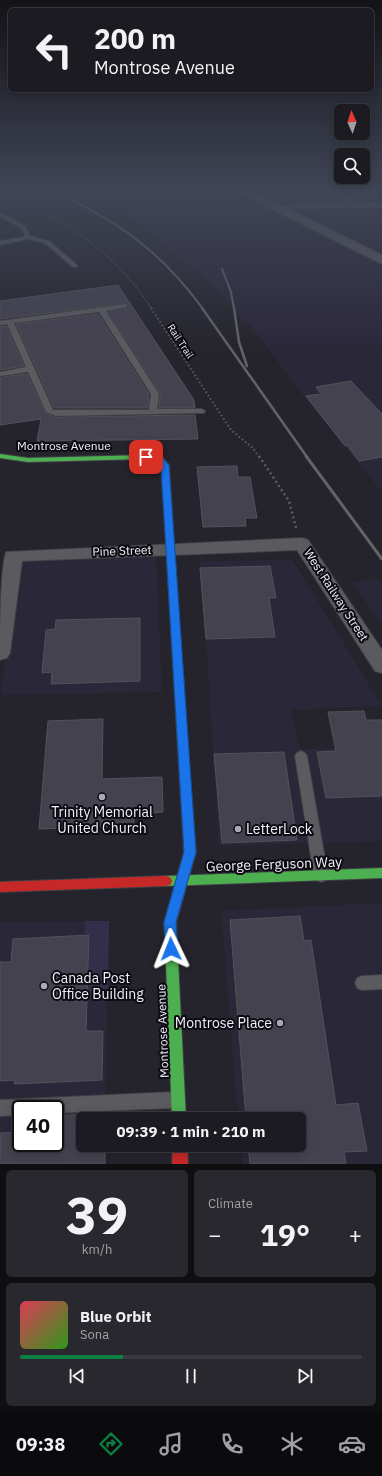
<!DOCTYPE html>
<html lang="en">
<head>
<meta charset="utf-8">
<style>
	:root { --surface:#1c1b21; --page:#29282e; --text:#f1f3f6; --muted:#a0a1a5; --line:#3a393f; --accent:#0b8043 }
	body { margin:0; font-family:"IBM Plex Sans",sans-serif; background:var(--page); color:var(--text); height:100vh; display:flex; flex-direction:column; font-size:15px; white-space:nowrap }
	* { box-sizing:border-box; margin:0 }
	p { font-size:13px; color:var(--muted) }
	.icon { flex:none; width:22px; height:22px; fill:none; stroke:currentColor; stroke-width:2; stroke-linecap:round; stroke-linejoin:round }
	.map { position:relative; height:1164px; overflow:hidden }
	.details { display:flex; flex-direction:column; gap:6px; padding:6px; background:#0f0f12; flex:1 }
	.details>* { flex:none }
	.banner { position:absolute; left:8px; top:8px; width:366px; height:84px; border-radius:6px; box-shadow:0 2px 10px #0003,0 0 0 1px var(--line); background:#1c1b21; color:var(--text); overflow:hidden }
	.needle { width:26px; rotate:357deg }
	.tools { position:absolute; left:334px; top:104px; display:grid; gap:8px }
	.tools a { display:grid; place-items:center; width:36px; height:36px; border-radius:6px; background:var(--surface); box-shadow:0 2px 10px #0003,0 0 0 1px var(--line); font-size:20px }
	.speed { position:absolute; left:12px; top:1100px; display:flex; gap:8px; font-size:20px; font-weight:700; text-align:center }
	.speed>* { display:grid; place-content:center; width:52px; height:52px; border-radius:50%; background:var(--surface); box-shadow:0 2px 10px #0003,0 0 0 1px var(--line); line-height:1 }
	.speed .limit { border:2px solid #111; border-radius:6px; background:#fff; color:#111 }
	.pin { position:absolute; display:grid; place-items:center; width:34px; height:34px; color:#fff; margin:-17px; border-radius:8px; box-shadow:0 2px 6px #0006 }
	.me { position:absolute; width:44px; margin:-22px; rotate:358deg; stroke-linejoin:round; filter:drop-shadow(0 0 3px #0008) }
	.turn { display:flex; align-items:center; gap:14px; height:84px; padding:0 20px; font-size:18px }
	.turn .icon { width:52px; height:52px; stroke-width:2.5 }
	.turn b { display:block; font-size:28px; line-height:34px }
	.big { font-size:30px; font-weight:700; line-height:1.1 }
	.details .widget { flex:1; display:flex; flex-direction:column; justify-content:center; gap:6px; min-width:0; padding:0 14px; border-radius:6px; background:var(--page) }
	.details .dial { align-items:center; gap:0 }
	.dial b { font-size:52px; line-height:1 }
	.song { display:flex; align-items:center; gap:12px }
	.cover { width:48px; height:48px; border-radius:6px; background:linear-gradient(135deg,hsl(350 70% 55%),hsl(110 70% 35%)) }
	.played { height:4px; border-radius:2px; background:linear-gradient(90deg,var(--accent) 30%,var(--line) 30%) }
	.keys { display:flex; justify-content:space-around; direction:ltr }
	.heat { display:flex; justify-content:space-between; align-items:center; font-size:22px; direction:ltr }
	.details .tiles { flex:1; display:grid; gap:6px; grid-template-columns:1fr 1fr }
	.widget:last-child { grid-column:span 2 }
	.trip { position:absolute; left:76px; top:1112px; width:230px; height:40px; border-radius:6px; background:var(--surface); box-shadow:0 2px 10px #0003,0 0 0 1px var(--line); font-weight:700; line-height:40px; text-align:center }
	.tab-bar { display:flex; height:64px; justify-content:space-around; align-items:center; background:#0b0b0d; color:var(--muted) }
	.tab-bar .icon { width:28px; height:28px }
	.tab-bar .active { color:var(--accent) }
	.tab-bar b { font-size:18px; color:var(--text) }
	.map>svg:first-child { display:block }
</style>
</head>
<body>
<div class="map">
<svg width="382" height="1164" viewBox="0 0 382 1164">
	<rect width="100%" height="100%" fill="#25242c"/>
	<!-- built -->
	<g fill="#2a2739" fill-rule="evenodd">
		<path d="M244,190h138v66l-106,-53z"/>
		<path d="M255,203l127,62v227l-81,-99 -53,-71h-5l-24,-31 -56,-49 -23,-18 -31,-18z"/>
		<path d="M156,552l6,140 -161,3 16,-137z"/>
		<path d="M292,559l90,147 -91,4 8,36 3,3 80,-3v95l-163,5 -13,-205 -7,-79z"/>
		<path d="M376,578l6,7v40l-29,-42z"/>
		<path d="M382,903v261h-140l-1,-19h58v-26h-61l-17,-208z"/>
		<path d="M109,921l-4,198h-22v26l-83,19v-242zM21,1109h34v34h-34z"/>
	</g>
	<!-- green -->
	<path fill="#352e4a" d="M85,921h24l-1,73 -20,1 2,-61h-5z"/>
	<!-- building -->
	<g fill="#45424f" stroke="#535259">
		<path d="M118,285l76,115 1,8h-36l1,-15 -52,-81 19,-4 1,-3 -2,-2 -126,16v-18z"/>
		<path d="M98,314l51,80 -1,14h-94l-38,-84z"/>
		<path d="M0,326h6l18,40 -24,4z"/>
		<path d="M27,374l18,39 10,4 140,-2 3,24 -161,2 4,-22 -41,6v-48z"/>
		<path d="M351,381l31,33v43l-23,4 -12,-16 -2,1 -39,-50 15,-2 -5,-7z"/>
		<path d="M237,466l1,11h12l7,41h-12l1,8 -43,1 -6,-60z"/>
		<path d="M270,566l6,32h-7l6,39 -69,2 -6,-71z"/>
		<path d="M140,618v63l-89,3 1,-12 -10,1 4,-43 9,-1 1,-9z"/>
		<path d="M364,711l2,9h16v76l-56,2 -9,-46 19,-1 -8,-39z"/>
		<path d="M103,719l-1,60 60,-2 1,35 -29,2v11l-95,4 9,-108z"/>
		<path d="M284,752l13,88 -75,3 -8,-89z"/>
		<path d="M300,916l4,25 7,-1 25,165 22,-2 9,48 -23,1 2,12h-96l-2,-19h51v-26h-53l-16,-199z"/>
		<path d="M89,935l-3,96h17l-1,49 -88,4 1,-4 -15,1v-119h11l2,-23z"/>
		<path d="M105,1113v6h-22v26h22v19h-105v-31l21,-1v11h34v-27z"/>
	</g>
	<g fill="none" stroke-linecap="round" stroke-linejoin="round">
		<defs>
			<g id="lane">
				<path d="M324,190h6v5l-74,5 -3,-2 3,-2 69,-3z"/>
				<path d="M341,190h6l6,14 29,-1v4l-85,1 -14,4 -3,-2 17,-6h50z"/>
				<path d="M0,212l25,14 5,10 19,5 28,24v2h-4l-28,-24 -17,-4 -28,6v-4l23,-4 2,-2 -4,-7 -21,-12z"/>
				<path d="M125,304l2,1v2l-21,4 53,83 -2,15h44l4,2 -1,2 -148,3 -10,-4 -18,-40 -28,4v-4l26,-5 -19,-43 -7,1v-4zM99,312l52,82 -2,16h-96l-39,-87z"/>
				<path d="M301,751l4,2 2,3 21,120 -2,4 -5,2 -5,-2 -2,-4 -19,-120 2,-3z"/>
				<path d="M382,975v14l-20,1 -5,-2 -2,-5 2,-5 5,-2z"/>
				<path d="M174,1092l6,2 2,6 -2,6 -6,2 -119,5v-4h-34v6l-21,1v-16z"/>
			</g>
			<g id="street">
				<path d="M233,190h13l41,18 95,47v9z"/>
				<path d="M302,538l6,2 74,110v23l-7,-2 -78,-121 -275,11 -12,92 -3,5 -7,2c0,-23 0,-91 6,-108z"/>
			</g>
			<g id="fast">
				<path d="M0,454l28,4 118,-3 16,2 7,8 4,63 -4,3 -4,-3 -4,-62 -4,-5 -11,-2 -118,3 -28,-4z"/>
				<path d="M382,868v10l-216,8 -4,-1 -2,-4 2,-4 4,-1z"/>
				<path d="M171,933l4,2 2,4 9,180h-14l-7,-180 2,-4z"/>
			</g>
			<path id="slow" d="M169,525l4,3 15,222 -1,3 -4,1 -4,-1 -1,-3 -13,-222z"/>
			<g id="jam">
				<path d="M183,746l4,1 1,3 8,102 -20,71 1,16 -2,4 -4,2 -4,-2 -2,-4 -1,-16 20,-71 -6,-102 1,-3z"/>
				<path d="M166,876l4,1 2,4 -2,4 -4,1 -166,6v-10z"/>
				<path d="M173,1145h14l1,19h-16z"/>
			</g>
		</defs>
		<!-- lane casing -->
		<use href="#lane" stroke="#403f45" stroke-width="2"/>
		<!-- street casing -->
		<use href="#street" stroke="#403f45" stroke-width="2"/>
		<!-- fast casing -->
		<use href="#fast" stroke="#403f45" stroke-width="2"/>
		<!-- slow casing -->
		<use href="#slow" stroke="#403f45" stroke-width="2"/>
		<!-- jam casing -->
		<use href="#jam" stroke="#403f45" stroke-width="2"/>
		<!-- path-far2 -->
		<path stroke="#5c5c62" stroke-width="1.5" stroke-dasharray="1 2" stroke-linecap="butt" d="M0,191c62,25 115,61 152,118"/>
		<!-- path-far1 -->
		<path stroke="#5c5c62" stroke-width="2" stroke-dasharray="1.5 2.5" stroke-linecap="butt" d="M151,308l80,122 22,18 6,9"/>
		<!-- path -->
		<path stroke="#5c5c62" stroke-width="2.5" stroke-dasharray="2 3" stroke-linecap="butt" d="M259,456l30,45 7,27"/>
		<!-- lane -->
		<use href="#lane" fill="#5b5a5f" fill-rule="evenodd"/>
		<!-- street -->
		<use href="#street" fill="#5b5a5f" fill-rule="evenodd"/>
		<!-- fast -->
		<use href="#fast" fill="#4caf50" fill-rule="evenodd"/>
		<!-- slow -->
		<use href="#slow" fill="#ffc107" fill-rule="evenodd"/>
		<!-- jam -->
		<use href="#jam" fill="#c62828" fill-rule="evenodd"/>
		<!-- rail-far2 -->
		<g stroke="#636268" stroke-width="2">
			<path d="M48,190c66,27 113,61 155,119"/>
			<path d="M222,269l9,23 3,17"/>
		</g>
		<!-- rail-far1 -->
		<g stroke="#636268" stroke-width="2.5">
			<path d="M202,308l105,149"/>
			<path d="M234,308l5,34 8,24"/>
		</g>
		<!-- rail -->
		<path stroke="#636268" stroke-width="3" d="M306,456l76,103"/>
	</g>
	<!-- sky -->
	<linearGradient id="sky" x2="0" y2="1"><stop stop-color="#141418"/><stop offset="0.54" stop-color="#404556"/><stop offset="1" stop-color="#404556" stop-opacity="0"/></linearGradient>
	<rect width="382" height="353" fill="url(#sky)"/>
	<!-- route -->
	<path fill="#1a73e8" stroke="#114b97" d="M143,455l19,2 7,8 27,387 -20,70 2,27 -2,4 -5,2 -4,-2 -2,-4 -1,-27 20,-70 -23,-386 -5,-5 -13,-2z"/>
	<!-- markers -->
	<g fill="#aaa8b1" stroke="#0d0b12" stroke-width="1.5">
		<circle cx="102" cy="797" r="4"/>
		<circle cx="238" cy="829" r="4"/>
		<circle cx="44" cy="986" r="4"/>
		<circle cx="280" cy="1023" r="4"/>
	</g>
	<g text-anchor="middle" stroke-width="4" stroke-linejoin="round" paint-order="stroke">
		<!-- far-street labels -->
		<g font-size="10" fill="#f1eff9" stroke="#0d0b12">
			<text transform="translate(181 341) rotate(57)" y="4">Rail Trail</text>
		</g>
		<!-- street labels -->
		<g font-size="12" fill="#f1eff9" stroke="#0d0b12">
			<text x="64" y="450">Montrose Avenue</text>
			<text transform="translate(122 551) rotate(-2)" y="4">Pine Street</text>
			<text transform="translate(336 595) rotate(57)" y="4">West Railway Street</text>
			<text transform="translate(163 1031) rotate(-92)" y="4">Montrose Avenue</text>
		</g>
		<!-- near-poi labels -->
		<g font-size="14" fill="#f1eff9" stroke="#0d0b12" text-anchor="start">
			<text x="102" y="817" text-anchor="middle">Trinity Memorial<tspan x="102" dy="16">United Church</tspan></text>
			<text x="246" y="834">LetterLock</text>
			<text x="52" y="983">Canada Post<tspan x="52" dy="16">Office Building</tspan></text>
			<text x="272" y="1028" text-anchor="end">Montrose Place</text>
		</g>
		<!-- near-street labels -->
		<g font-size="14" fill="#f1eff9" stroke="#0d0b12">
			<text transform="translate(274 864) rotate(-2)" y="5">George Ferguson Way</text>
		</g>
	</g>
</svg>
<div class="tools">
<a><svg class="needle" viewBox="-14 -14 28 28"><path d="M0-13l5 13h-10z" fill="#e53935"/><path d="M0 13l5-13h-10z" fill="#a0a1a5"/></svg></a>
<a><svg class="icon" aria-label="search" viewBox="0 0 24 24"><circle cx="10" cy="10" r="6"/><path d="M15 15l6 6"/></svg></a>
</div>
<div class="speed"><div class="limit">40</div></div>
<div class="pin" style="left:146px;top:457px;background:#d93025"><svg class="icon" aria-label="arrive" viewBox="0 0 24 24"><path d="M6 21V4h12l-3 4 3 4H6"/></svg></div>
<svg class="me" style="left:171px;top:949px" viewBox="-20 -20 40 40"><path d="M0-17L14 15 0 8-14 15z" fill="#1a73e8" stroke="#fff" stroke-width="4"/></svg>
<div class="trip">09:39 · 1 min · 210 m</div>
<div class="banner">
<div class="turn"><svg class="icon" aria-label="left" viewBox="0 0 24 24"><path d="M17 20v-9H6M10 6l-5 5 5 5"/></svg><div><b>200 m</b>Montrose Avenue</div></div>
</div>
</div>
<section class="details">
<div class="tiles">
<div class="widget dial"><b>39</b><p>km/h</p></div>
<div class="widget"><p>Climate</p>
<div class="heat"><a>−</a><b class="big">19°</b><a>+</a></div>
</div>
<div class="widget">
<div class="song"><i class="cover"></i><div><b>Blue Orbit</b><p>Sona</p></div></div>
<div class="played"></div>
<div class="keys"><svg class="icon" aria-label="previous" viewBox="0 0 24 24"><path d="M18 5L8 12l10 7zM5 5v14"/></svg><svg class="icon" aria-label="pause" viewBox="0 0 24 24"><path d="M8 5v14M16 5v14"/></svg><svg class="icon" aria-label="next" viewBox="0 0 24 24"><path d="M6 5l10 7-10 7zM19 5v14"/></svg></div>
</div>
</div>
</section>
<nav class="tab-bar">
<b>09:38</b>
<svg class="icon active" aria-label="directions" viewBox="0 0 24 24"><path d="M12 3l9 9-9 9-9-9zM9 14v-3h6M13 9l2 2-2 2"/></svg>
<svg class="icon" aria-label="music" viewBox="0 0 24 24"><path d="M9 18V5l10-2v13"/><circle cx="6" cy="18" r="3"/><circle cx="16" cy="16" r="3"/></svg>
<svg class="icon" aria-label="phone" viewBox="0 0 24 24"><path d="M5 4h4l2 5-3 2q2 4 5 5l2-3 5 2v4C11 20 4 13 5 4z"/></svg>
<svg class="icon" aria-label="climate" viewBox="0 0 24 24"><path d="M12 3v18M4 7l16 10M4 17L20 7"/></svg>
<svg class="icon" aria-label="car" viewBox="0 0 24 24"><path d="M5 17H2v-5l4-1 3-4h7l3 4 3 1v5h-3M9 17h6M6 11h13"/><circle cx="7" cy="17" r="2"/><circle cx="17" cy="17" r="2"/></svg>
</nav>
</body>
</html>
